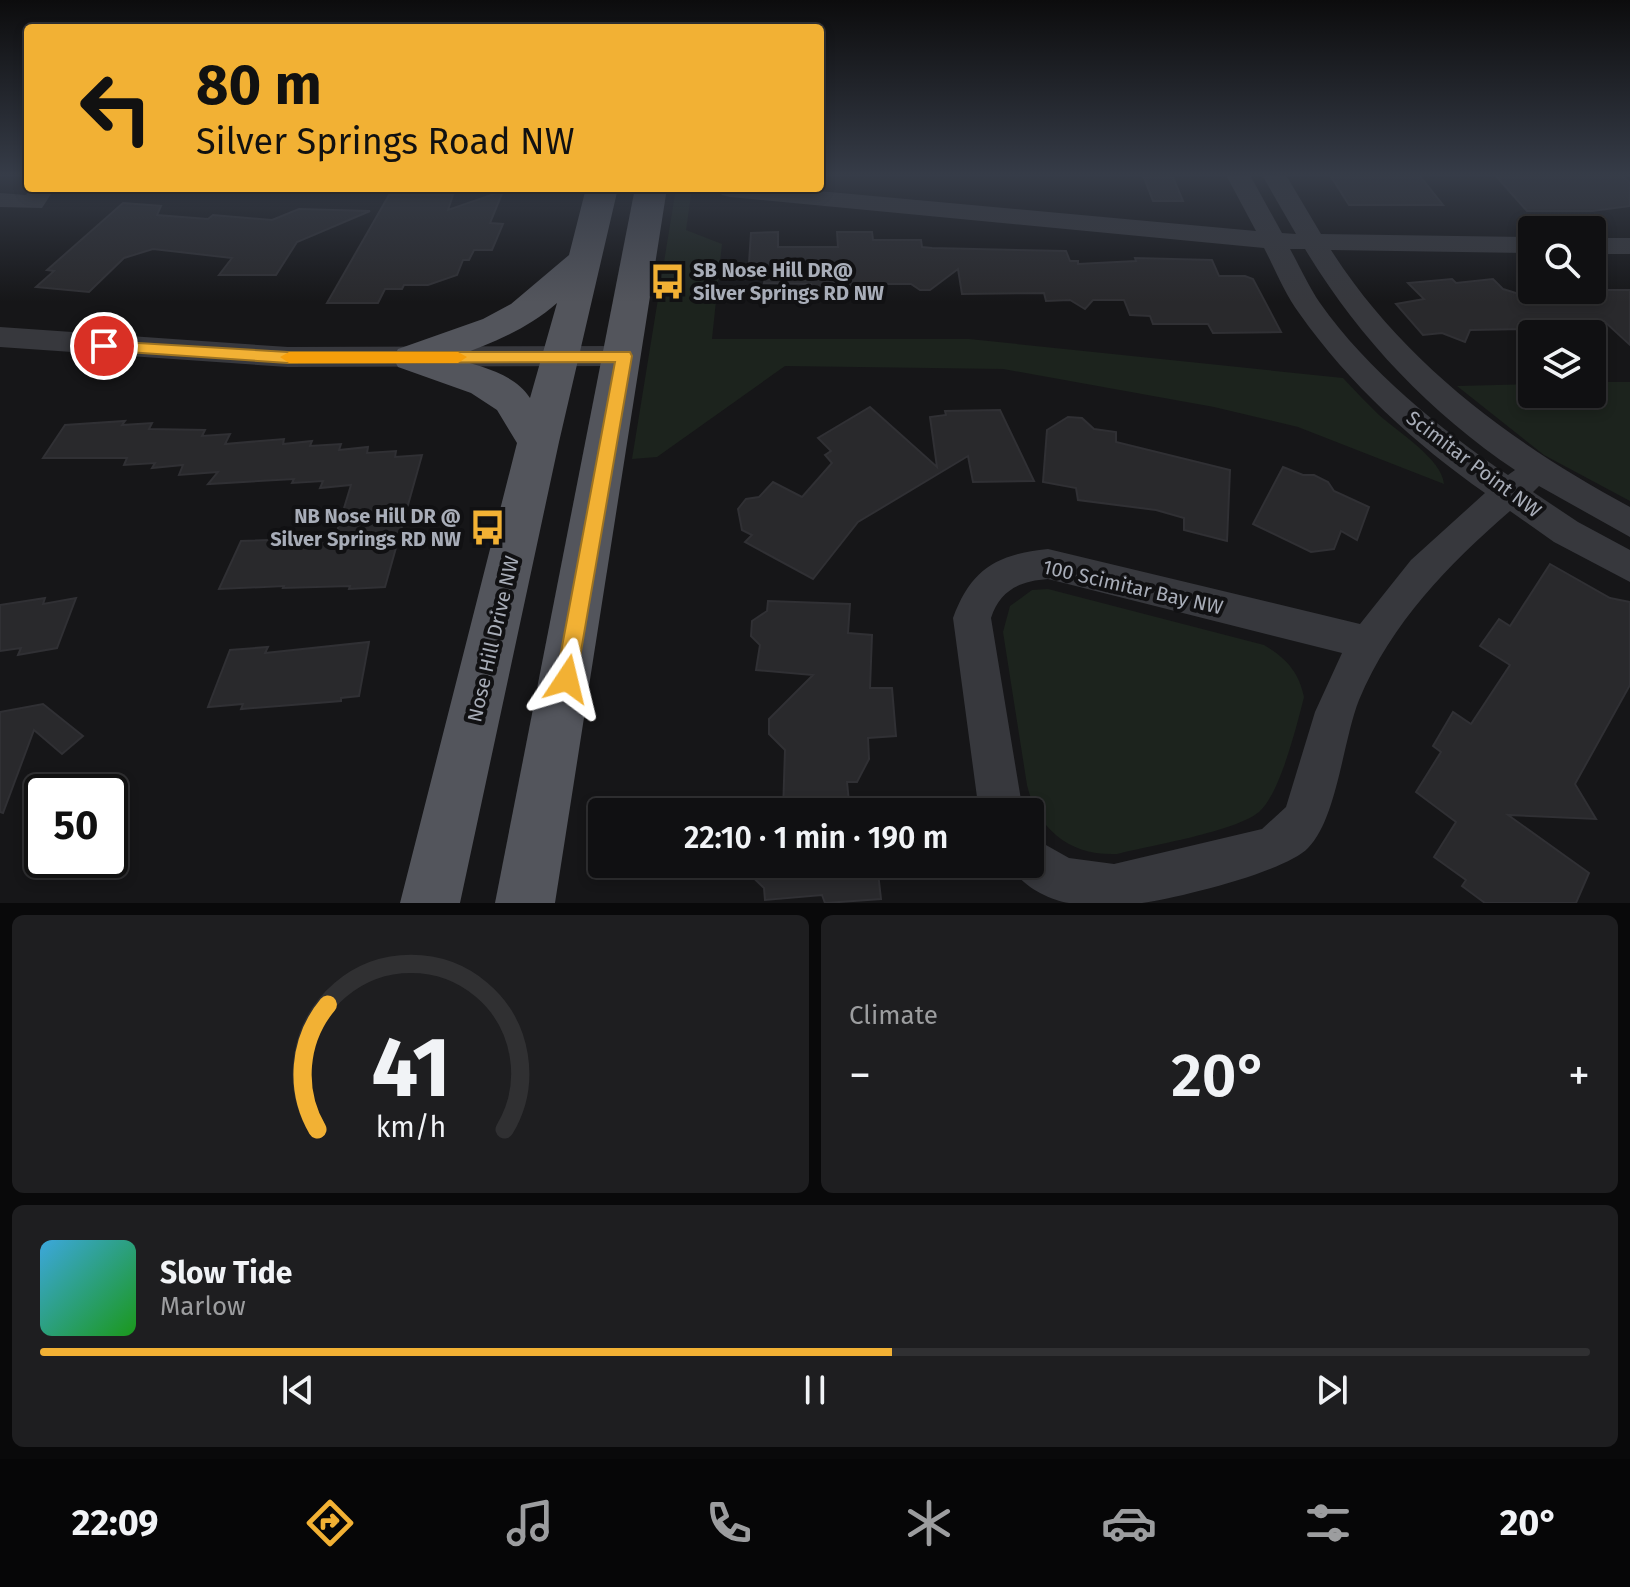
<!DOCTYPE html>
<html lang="en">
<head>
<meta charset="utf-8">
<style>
	:root { --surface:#101012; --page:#1e1e20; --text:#f1f3f6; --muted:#9c9d9f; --line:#303032; --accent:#f2b134 }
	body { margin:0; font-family:"Fira Sans",sans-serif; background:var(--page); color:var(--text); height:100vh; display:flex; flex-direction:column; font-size:30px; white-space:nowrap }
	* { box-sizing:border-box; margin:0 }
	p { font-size:26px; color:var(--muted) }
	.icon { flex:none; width:44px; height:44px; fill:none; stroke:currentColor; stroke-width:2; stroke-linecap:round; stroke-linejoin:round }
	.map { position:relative; height:903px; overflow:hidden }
	.details { display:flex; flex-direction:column; gap:12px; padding:12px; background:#09090a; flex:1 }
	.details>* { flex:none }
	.guide { position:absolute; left:24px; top:24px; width:800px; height:168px; border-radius:8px; box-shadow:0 4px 12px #0003,0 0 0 2px var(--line); background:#f2b134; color:#111; overflow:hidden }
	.tools { position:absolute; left:1518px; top:216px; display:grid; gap:16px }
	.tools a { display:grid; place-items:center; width:88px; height:88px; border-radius:8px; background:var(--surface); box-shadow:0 4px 12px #0003,0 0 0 2px var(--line); font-size:40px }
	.speed { position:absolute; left:24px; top:774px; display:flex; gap:16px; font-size:40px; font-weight:700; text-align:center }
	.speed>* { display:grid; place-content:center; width:104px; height:104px; border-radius:50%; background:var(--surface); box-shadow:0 4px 12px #0003,0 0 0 2px var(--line); line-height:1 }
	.speed .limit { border:4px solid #111; border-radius:12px; background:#fff; color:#111 }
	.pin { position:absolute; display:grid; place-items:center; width:68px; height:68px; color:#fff; margin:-34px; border:4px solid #fff; border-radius:50%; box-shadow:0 2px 8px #0007 }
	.me { position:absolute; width:88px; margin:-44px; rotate:10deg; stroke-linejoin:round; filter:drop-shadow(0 0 6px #0008) }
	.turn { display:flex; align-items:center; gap:28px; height:168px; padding:0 40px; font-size:36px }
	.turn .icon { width:104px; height:104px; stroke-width:2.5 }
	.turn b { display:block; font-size:56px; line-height:68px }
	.big { font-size:60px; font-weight:600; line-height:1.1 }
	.details .card { flex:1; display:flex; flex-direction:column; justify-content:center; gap:12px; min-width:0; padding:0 28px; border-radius:12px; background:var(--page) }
	.details .dial { align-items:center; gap:0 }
	.dial svg { height:208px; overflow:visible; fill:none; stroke:var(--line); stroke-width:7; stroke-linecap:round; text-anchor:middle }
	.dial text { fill:var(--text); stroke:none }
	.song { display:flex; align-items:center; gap:24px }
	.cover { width:96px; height:96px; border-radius:12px; background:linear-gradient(135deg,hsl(200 70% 55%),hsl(120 70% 35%)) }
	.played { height:8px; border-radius:4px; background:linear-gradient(90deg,var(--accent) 55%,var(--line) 55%) }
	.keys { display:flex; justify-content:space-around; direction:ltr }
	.heat { display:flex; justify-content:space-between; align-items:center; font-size:44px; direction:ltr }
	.details .tiles { flex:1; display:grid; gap:12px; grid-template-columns:1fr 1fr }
	.card:last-child { grid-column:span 2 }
	.trip { position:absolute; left:588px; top:798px; width:456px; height:80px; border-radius:8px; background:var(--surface); box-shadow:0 4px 12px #0003,0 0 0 2px var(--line); font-weight:600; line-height:80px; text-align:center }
	.tabs { display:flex; height:128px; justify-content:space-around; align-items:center; background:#060607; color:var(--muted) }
	.tabs .icon { width:56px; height:56px }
	.tabs .selected { color:var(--accent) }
	.tabs b { font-size:36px; color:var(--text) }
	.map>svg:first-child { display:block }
</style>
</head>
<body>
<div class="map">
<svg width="1630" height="903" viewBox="0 0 1630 903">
	<rect width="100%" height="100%" fill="#161618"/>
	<!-- green -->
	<g fill="#1c231d">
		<path d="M676,188h16l-6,42 36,14 -10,95h257l374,39c12,13 24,25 36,37 19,17 63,44 65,69l-146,-57 -84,-20 -211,-38 -218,-3 -128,91 -25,2z"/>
		<path d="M1592,382h38v119l-86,-46 -87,-69 75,-2v10h60z"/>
		<path d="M1048,589l216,56c22,13 35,27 40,52 -7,28 -24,97 -45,115 -25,20 -107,33 -142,42 -47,2 -79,-24 -90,-69l-24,-153 7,-26 22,-16z"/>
	</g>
	<!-- building -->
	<g fill="#29292c" stroke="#303034" stroke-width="2">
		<path d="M1143,175h29l11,26h-30z"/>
		<path d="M1330,175h89l24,30h-94z"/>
		<path d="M1495,175h126l9,7v24l-38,5h-65z"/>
		<path d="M503,191l-13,32 13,1 -11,26h-18l-5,10h-6l-6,15 -29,10h-24l-2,4h-17l-7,14h-51l62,-108h64l-5,15z"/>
		<path d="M123,203l38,3 -4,9 51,4 5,-4 59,5 27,-11 71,2 -73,31 -21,33h-57l13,-17 -79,-9 -29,9 -35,34 -53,-5 18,-16 -7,-1z"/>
		<path d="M778,232v15h60l-1,-15h35l1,8h48l1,7 10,1 134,3 4,10h8v3l58,-3 -1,-3 77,2 7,16h26l8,3 28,53 -68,1 -5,-9h-55l-3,-8 -20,-1 -6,-15h-31l-8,9 -15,-9 -24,1 -2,-8 -82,1 -4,-25 -28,21h-10l-9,-6h-38v6l-62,1v-7l-47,-1 1,-5h-17l3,-45z"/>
		<path d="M1452,279l4,4 37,-4 10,10 16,5 20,-4h91v55l-26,-24 -41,5 -14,8h-17l-7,-5 -55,1 -5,12 -23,-9 -19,2 -27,-31 28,-5 -16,-16z"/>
		<path d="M870,407l67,60 -7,-50 16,-2 -1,-4 55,-1 34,71 -61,1 -5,-26 -110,66 -45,57 -68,-37 7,-7 -10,-5 -4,-21 8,-10 13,-2 14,-15 29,15 30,-34 -7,-8 6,-4 -13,-13z"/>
		<path d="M1068,417l14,1 12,11 22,3v10l114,28 -3,71 -43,-11v-12l-28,-8 -78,-10 -2,-12 -33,-6 4,-52z"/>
		<path d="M125,421l-3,4 30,-2 -3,6 56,1 -3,6 28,-2 -5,10 59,-5 -1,5 29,-3 -2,5 31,-2 -2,6 29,-3 -1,6 29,-2 -1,6 27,-2 -37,132 -36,2 1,-3 -67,2 1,-2 -65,3 22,-48 94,-3 16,-53 -31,3 3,-7 -31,2 2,-4 -86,5 10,-12 -39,3 4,-10 -31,3 3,-5 -31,2 3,-7h-84l22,-33z"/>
		<path d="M1283,467l20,8h11l14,7 6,9 35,16 -12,33 -16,-9 -7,18 -23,3 -58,-28z"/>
		<path d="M1550,564l60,34 20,4v83l-55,99 21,35 -88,-4 81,58 -13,30h-91l-23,-17 4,-6 -32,-23 22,-35 -40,-30 25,-40 -8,-6 20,-34 18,12 39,-59 -30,-19 19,-27 11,7z"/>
		<path d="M45,598l-2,6 33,-6 -19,50 -39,7 3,-7 -21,3v-46z"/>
		<path d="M768,601l82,3 -2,29 24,2 -2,53h22l4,48 -28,2 1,21 -12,23h-10l3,30h-67l2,-62 -16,-16v-15l44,-44 -57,-5 4,-25 -9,-9 1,-15 15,-10z"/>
		<path d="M369,642l-10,54 -18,2v3l-100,8 2,-5 -35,3 22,-57 38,-3 -3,6z"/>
		<path d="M43,704l40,32 -21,18 -28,-24 -31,83 -3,-1v-100z"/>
		<path d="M739,864h138l4,35 -56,4 -3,-8 -57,5 -1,-12z"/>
	</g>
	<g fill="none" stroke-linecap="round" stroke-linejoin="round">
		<!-- minor -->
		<g fill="#37383d" fill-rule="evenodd">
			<path d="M1226,175h24l32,58 14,1 -34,-59h24l35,59 211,3v16l-201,-3c72,113 182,194 299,257v30l-91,-51 -6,6 45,30 52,28v32l-76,-40 -44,-31c-61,53 -119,112 -151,189 -16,40 -22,119 -51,148 -23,24 -131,50 -166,55 -22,0 -51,0 -73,0 -21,-3 -51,-19 -59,-39h20v-28l39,22 45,6 148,-35 24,-22 29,-95 27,-59 -294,-74c-28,2 -48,11 -57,39l32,194h-44l-26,-194c18,-49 44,-64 95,-69l312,75 51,-64 74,-67c-70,-49 -136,-109 -186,-180 -14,-19 -24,-44 -35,-65l-534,-51 -8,-2 -4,-5 68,-2 470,43zM1290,249h15c53,88 124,163 210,221l-7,5c-67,-45 -141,-105 -188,-172 -11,-16 -20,-36 -30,-54z"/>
			<path d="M31,188h24l-13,20 -42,-1v-14l26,2z"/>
			<rect x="1592" y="238" width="38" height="16"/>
			<path d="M0,327l288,20 336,-1 10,3 5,7 -5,7 -10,3 -336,1 -288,-20z"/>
		</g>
		<!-- major -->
		<g fill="#53555c" fill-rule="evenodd">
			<path d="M586,188h32l-59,254 -99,461h-60l117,-460 -20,-33 -26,-17 -73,-26 -5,-9 5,-9 85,-30 28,-15 58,-49zM557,303l-27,95c-16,-25 -51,-32 -78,-40 39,-15 73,-27 105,-55z"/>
			<path d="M635,188h32l-112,715h-60z"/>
		</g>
	</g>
	<!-- sky -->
	<linearGradient id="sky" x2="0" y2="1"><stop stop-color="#0c0c0d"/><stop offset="0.58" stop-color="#363c48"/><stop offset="1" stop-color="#363c48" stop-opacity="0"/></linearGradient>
	<rect width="1630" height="302" fill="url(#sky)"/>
	<!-- route -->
	<path fill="#f2b134" stroke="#9d7322" stroke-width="2" d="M104,341l184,11h342l2,4 -57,330 -8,3 -8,-3 -3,-7 59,-317 -327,1 -190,-13 -3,-4z"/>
	<!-- slow -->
	<path fill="#f59e0b" d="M289,352h169l9,5 -9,6h-169l-9,-6z"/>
	<!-- icons -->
	<defs>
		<symbol id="bus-bare" viewBox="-9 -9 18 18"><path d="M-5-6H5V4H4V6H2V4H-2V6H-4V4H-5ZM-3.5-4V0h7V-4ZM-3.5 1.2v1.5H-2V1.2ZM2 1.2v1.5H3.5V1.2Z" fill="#f2b134" stroke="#111113" stroke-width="2.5" paint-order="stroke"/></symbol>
	</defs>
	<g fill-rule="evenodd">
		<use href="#bus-bare" x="642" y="256" width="51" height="51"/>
		<use href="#bus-bare" x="462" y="502" width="51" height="51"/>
	</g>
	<g text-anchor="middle" stroke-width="8" stroke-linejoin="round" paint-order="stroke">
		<!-- poi labels -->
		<g font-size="20" font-weight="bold" fill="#a8adb8" stroke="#111113" text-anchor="start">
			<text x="693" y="277">SB Nose Hill DR@<tspan x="693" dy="23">Silver Springs RD NW</tspan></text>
			<text x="461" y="523" text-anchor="end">NB Nose Hill DR @<tspan x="461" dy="23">Silver Springs RD NW</tspan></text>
		</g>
		<!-- street labels -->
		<g font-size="20" fill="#a8adb8" stroke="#111113">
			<text transform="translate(1474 464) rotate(37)" y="7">Scimitar Point NW</text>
			<text transform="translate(1133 587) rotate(13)" y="7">100 Scimitar Bay NW</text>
			<text transform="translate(493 639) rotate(-77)" y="7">Nose Hill Drive NW</text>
		</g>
	</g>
</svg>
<div class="tools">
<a><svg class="icon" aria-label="search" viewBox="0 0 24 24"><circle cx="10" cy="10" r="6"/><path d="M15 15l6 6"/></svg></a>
<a><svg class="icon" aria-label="layers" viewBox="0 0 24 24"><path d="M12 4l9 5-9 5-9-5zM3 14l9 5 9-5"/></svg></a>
</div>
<div class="speed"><div class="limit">50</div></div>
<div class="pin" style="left:104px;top:346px;background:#d93025"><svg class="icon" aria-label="arrive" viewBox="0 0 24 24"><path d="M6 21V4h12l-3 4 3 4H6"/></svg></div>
<svg class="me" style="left:567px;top:679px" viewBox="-20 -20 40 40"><path d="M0-17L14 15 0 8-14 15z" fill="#f2b134" stroke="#fff" stroke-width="4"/></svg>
<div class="trip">22:10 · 1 min · 190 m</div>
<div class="guide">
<div class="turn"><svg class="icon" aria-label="left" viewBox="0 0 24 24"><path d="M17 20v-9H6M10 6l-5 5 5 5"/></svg><div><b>80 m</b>Silver Springs Road NW</div></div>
</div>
</div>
<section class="details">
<div class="tiles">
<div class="card dial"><svg viewBox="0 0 100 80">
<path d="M14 69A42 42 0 1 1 86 69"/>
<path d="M14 69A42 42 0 0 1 18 21" stroke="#f2b134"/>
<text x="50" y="56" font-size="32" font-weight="700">41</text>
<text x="50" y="72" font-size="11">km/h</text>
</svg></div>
<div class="card"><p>Climate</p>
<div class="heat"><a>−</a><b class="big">20°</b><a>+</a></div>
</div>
<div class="card">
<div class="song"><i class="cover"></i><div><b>Slow Tide</b><p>Marlow</p></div></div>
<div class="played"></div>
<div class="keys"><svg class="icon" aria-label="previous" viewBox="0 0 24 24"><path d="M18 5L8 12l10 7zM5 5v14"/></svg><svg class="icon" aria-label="pause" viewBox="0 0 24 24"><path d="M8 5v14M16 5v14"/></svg><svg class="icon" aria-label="next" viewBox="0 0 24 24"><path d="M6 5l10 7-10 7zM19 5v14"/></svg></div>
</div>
</div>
</section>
<nav class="tabs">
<b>22:09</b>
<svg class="icon selected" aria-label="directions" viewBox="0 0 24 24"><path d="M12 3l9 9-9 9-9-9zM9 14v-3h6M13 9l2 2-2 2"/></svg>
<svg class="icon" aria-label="music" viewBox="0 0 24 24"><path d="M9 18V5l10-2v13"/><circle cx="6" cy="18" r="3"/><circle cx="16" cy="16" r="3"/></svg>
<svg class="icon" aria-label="phone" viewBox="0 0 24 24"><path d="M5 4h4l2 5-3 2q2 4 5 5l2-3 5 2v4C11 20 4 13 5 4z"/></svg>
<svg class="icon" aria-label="climate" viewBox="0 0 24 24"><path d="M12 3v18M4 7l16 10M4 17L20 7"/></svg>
<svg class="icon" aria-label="car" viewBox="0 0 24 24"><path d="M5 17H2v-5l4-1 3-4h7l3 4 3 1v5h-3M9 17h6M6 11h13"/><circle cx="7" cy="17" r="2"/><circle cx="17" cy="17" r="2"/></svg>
<svg class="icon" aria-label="filters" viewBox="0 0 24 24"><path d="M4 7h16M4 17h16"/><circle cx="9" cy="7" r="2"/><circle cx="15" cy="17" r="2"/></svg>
<b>20°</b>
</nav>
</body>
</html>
